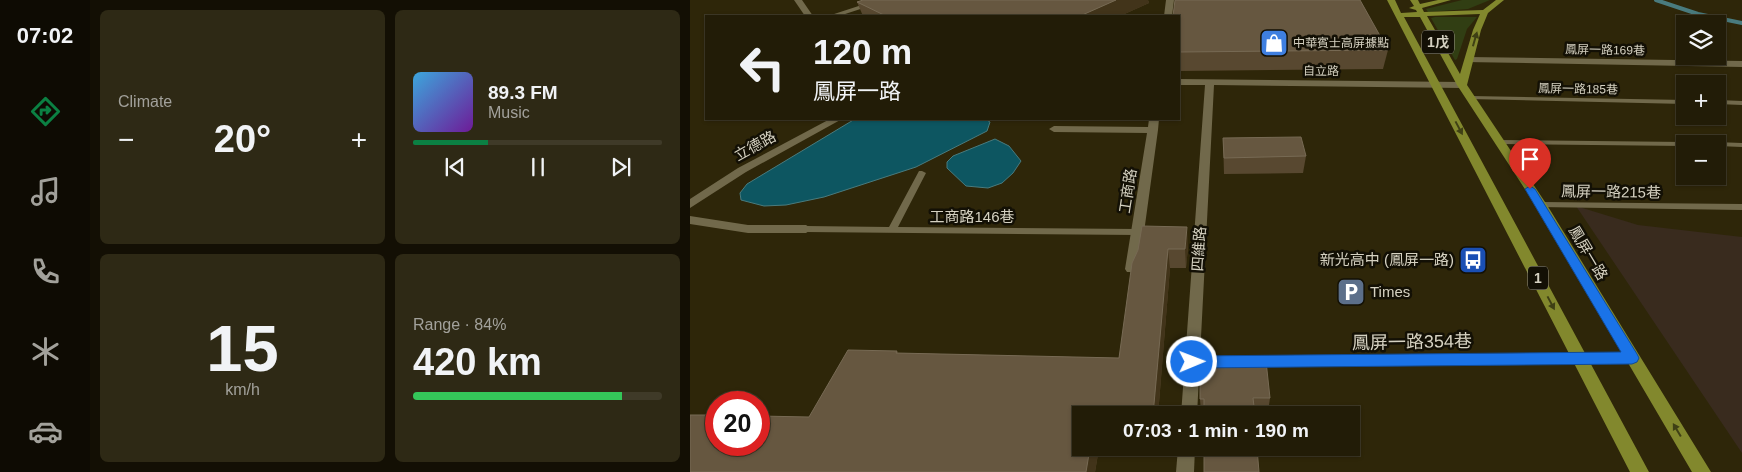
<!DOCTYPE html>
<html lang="en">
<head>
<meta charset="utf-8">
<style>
	:root { --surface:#221c07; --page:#2e2915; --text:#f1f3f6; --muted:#a2a19b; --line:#3f3a28; --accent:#0b8043 }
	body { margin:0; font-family:Arial,"Noto Sans TC",sans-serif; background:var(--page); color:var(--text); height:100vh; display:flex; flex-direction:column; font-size:19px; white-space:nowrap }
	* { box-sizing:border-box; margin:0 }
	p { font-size:16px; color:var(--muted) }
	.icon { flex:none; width:28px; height:28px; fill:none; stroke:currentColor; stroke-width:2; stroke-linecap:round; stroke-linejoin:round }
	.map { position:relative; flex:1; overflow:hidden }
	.drawer { display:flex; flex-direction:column; gap:10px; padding:10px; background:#130f04; width:600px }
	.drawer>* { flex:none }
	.guide { position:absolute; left:15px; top:15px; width:475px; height:105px; border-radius:0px; box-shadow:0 1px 4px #0004,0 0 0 1px var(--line); background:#221c07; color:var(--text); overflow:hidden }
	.fabs { position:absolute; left:986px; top:15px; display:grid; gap:10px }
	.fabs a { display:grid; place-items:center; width:50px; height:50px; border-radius:0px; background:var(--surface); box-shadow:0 1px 4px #0004,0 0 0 1px var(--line); font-size:25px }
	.speed { position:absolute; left:15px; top:391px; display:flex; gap:10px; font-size:25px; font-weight:700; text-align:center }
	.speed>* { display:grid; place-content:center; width:65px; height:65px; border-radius:50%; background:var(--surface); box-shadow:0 1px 4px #0004,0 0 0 1px var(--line); line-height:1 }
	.speed .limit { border:8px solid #d22; background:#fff; color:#111 }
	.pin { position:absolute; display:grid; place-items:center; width:42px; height:42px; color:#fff; margin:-51px -21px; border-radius:50% 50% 50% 0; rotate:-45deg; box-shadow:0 0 5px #0007 }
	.pin .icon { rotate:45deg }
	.me { position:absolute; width:55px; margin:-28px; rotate:89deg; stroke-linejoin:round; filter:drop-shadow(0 0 4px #0008) }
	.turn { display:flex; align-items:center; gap:18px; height:105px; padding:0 25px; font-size:22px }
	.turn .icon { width:65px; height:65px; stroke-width:2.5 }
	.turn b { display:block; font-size:35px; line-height:42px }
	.big { font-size:38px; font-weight:700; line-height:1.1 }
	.drawer .widget { flex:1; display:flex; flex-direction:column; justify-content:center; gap:8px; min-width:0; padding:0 18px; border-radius:8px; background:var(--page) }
	.drawer .dial { align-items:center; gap:0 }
	.dial b { font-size:65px; line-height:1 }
	.song { display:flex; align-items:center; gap:15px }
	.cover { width:60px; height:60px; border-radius:8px; background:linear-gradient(135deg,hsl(200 70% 55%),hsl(280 70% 35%)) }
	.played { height:5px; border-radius:2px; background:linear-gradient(90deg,var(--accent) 30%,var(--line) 30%) }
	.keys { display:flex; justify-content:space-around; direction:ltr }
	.heat { display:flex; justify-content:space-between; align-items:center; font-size:28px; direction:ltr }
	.charge { height:8px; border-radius:4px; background:linear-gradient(90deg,#34c759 84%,var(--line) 0) }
	.drawer .tiles { flex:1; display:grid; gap:10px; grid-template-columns:repeat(2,1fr) }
	.trip { position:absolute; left:382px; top:406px; width:288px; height:50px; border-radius:0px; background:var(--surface); box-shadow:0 1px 4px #0004,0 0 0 1px var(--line); font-weight:700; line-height:50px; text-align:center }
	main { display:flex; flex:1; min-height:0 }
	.menu { display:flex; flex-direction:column; width:90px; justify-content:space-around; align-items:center; background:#0e0b03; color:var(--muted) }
	.menu .icon { width:35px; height:35px }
	.menu .current { color:var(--accent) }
	.menu b { font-size:22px; color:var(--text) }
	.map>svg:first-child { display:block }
</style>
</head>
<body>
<main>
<nav class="menu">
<b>07:02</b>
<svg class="icon current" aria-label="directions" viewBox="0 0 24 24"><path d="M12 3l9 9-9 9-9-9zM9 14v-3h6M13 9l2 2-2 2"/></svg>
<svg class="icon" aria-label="music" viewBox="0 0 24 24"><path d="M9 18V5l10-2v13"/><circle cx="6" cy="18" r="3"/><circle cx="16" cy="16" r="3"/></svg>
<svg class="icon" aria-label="phone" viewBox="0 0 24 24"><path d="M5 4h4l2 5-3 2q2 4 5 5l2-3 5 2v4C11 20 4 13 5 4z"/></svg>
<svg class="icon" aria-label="climate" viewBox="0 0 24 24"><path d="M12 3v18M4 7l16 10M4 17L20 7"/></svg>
<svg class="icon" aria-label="car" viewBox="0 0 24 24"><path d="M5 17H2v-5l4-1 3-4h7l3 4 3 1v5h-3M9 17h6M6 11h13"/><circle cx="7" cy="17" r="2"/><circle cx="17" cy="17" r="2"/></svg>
</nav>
<section class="drawer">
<div class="tiles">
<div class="widget"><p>Climate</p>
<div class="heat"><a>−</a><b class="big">20°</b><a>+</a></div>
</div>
<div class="widget">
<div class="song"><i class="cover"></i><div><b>89.3 FM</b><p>Music</p></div></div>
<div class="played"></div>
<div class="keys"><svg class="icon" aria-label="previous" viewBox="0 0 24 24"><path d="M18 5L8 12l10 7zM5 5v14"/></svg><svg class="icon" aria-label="pause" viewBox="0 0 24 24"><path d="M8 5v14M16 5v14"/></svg><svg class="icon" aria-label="next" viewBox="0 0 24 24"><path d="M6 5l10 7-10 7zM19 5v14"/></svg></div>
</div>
<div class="widget dial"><b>15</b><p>km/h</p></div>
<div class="widget"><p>Range · 84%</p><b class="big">420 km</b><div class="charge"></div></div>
</div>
</section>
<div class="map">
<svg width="1052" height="472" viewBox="0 0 1052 472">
	<rect width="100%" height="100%" fill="#2e2609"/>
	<!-- education -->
	<path fill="#392b1e" d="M886,206l62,19 104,12v216z"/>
	<!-- green -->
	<g fill="#313e13">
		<path d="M772,0h28l-22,9 -40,3 -2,-3z"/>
		<path d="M745,17h42l-10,12 -10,30 -2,1 -24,-42z"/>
	</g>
	<!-- water -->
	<g fill="#0d5661" stroke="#497b7e">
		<path d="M165,119h130l5,3 -3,9 -71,36 -92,30 -38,8 -22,1 -23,-6 -1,-7 7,-9z"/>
		<path d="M305,139l14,7 12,15 -8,12 -11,10 -14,5 -22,-2 -19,-18v-6l6,-6z"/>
	</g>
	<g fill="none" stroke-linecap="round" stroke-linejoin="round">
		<!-- stream -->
		<path stroke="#497b7e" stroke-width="4" d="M966,0l42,14 44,9"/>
		<!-- service -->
		<g fill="#71694b" fill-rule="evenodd">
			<path d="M781,96l214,4v4l-216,-5 -1,-1z"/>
			<path d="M1028,100l24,1v4l-24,-1z"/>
			<path d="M806,140l189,2 3,2h-3v2l-186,-2h-3z"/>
			<path d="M1025,142l27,1v4l-24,-1v-2h-3z"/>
			<path d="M229,171h3l4,2 -28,54 239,2 4,3 -4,3 -331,-3 -4,-3 4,-3 83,1z"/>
			<path d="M851,202l201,2v6l-204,-3 -1,-2z"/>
			<path d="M942,353l4,2 1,3 -1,3 -4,2 -377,4 -4,-2 -1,-3 1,-3 4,-2z"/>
		</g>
		<!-- minor -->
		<g fill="#71694b" fill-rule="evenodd">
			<path d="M104,0h8l11,16h-8z"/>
			<path d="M187,0h11l-49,16h-11z"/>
			<path d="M476,0h8l-2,16h-8z"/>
			<path d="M778,57l274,4v6l-277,-5v-4z"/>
			<path d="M489,79l283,3 5,3 -5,3 -248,-3 -17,330h-16l24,-330h-26z"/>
			<path d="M140,119h12l-96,53 -56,36v-9l48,-31z"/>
			<path d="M459,119h10l-1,11 -19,139 -2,3h-10l-2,-3 22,-136 -93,-1 -5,-3 5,-3 94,1z"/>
			<path d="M0,216l58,9h58l6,4 -6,4h-58l-58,-9z"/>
			<path d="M488,448h17l-1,24h-18z"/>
		</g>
		<!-- primary -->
		<path fill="#82882d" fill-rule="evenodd" d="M697,0h8l6,13 16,-1 -1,-2 -7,-2 5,-2 -4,-6h8l2,4 18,-4h13l-29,8 2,4 59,-2 13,-10h8l-16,13 -7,17 -14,55 80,120 164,267h-19l-156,-266 -79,-121 -37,-68h-16l245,455h-19zM790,14l-7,16 -13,44 -33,-58z"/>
	</g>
	<!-- wall -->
	<g fill="#584830">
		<path d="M173,0h285l1,3 -29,13h-257l-6,-14z"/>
		<path d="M489,16l209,34 -5,19 -204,2z"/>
		<path d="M533,138l83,18 -3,17 -79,1z"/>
		<path d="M498,247l-2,21h-16l-12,147h-77v33h18l-4,24 -286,-55 88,-66 1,2 221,5 19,-108z"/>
		<path d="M580,398l-2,14 -67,1 -1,-14z"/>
	</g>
	<!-- shaded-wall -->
	<g fill="#42341a">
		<path d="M426,0h32l1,3 -29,13h-40z"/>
		<path d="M497,227l1,20 -2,21 -1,-19z"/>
		<path d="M478,249l2,19 -12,147h-5z"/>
		<path d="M400,448h9l-4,24h-9z"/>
	</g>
	<!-- building -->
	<g fill="#665740" stroke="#776a54">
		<path d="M173,0h253l-36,16h-194l-29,-14z"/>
		<path d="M485,0h185l28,50 -209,2v-36h-6z"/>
		<path d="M611,137l5,19 -82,2 -1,-20z"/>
		<path d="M452,226l45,1 -2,22h-17l-15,166h-72v33h9l-4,24h-396v-57h26v30h43v-29l50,1 39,-67 49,1 -1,2 223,5 13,-95 6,-13z"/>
		<path d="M510,361h66l4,37h-17l2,17h-51v-16h-4z"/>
		<path d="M514,448h53l2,24h-55z"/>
	</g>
	<!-- one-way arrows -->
	<defs><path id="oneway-solid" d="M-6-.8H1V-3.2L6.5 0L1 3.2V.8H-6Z" transform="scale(1.25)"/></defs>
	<g fill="#3f4015">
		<use href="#oneway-solid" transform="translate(785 39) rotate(-74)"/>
		<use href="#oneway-solid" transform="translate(769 128) rotate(62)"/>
		<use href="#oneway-solid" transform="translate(861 303) rotate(62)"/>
		<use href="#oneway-solid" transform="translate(987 430) rotate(-121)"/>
	</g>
	<!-- route -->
	<path fill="#1a73e8" stroke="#114b97" d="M840,186l5,3 102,165 2,4 -2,4 -5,2 -440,4 -5,-2 -2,-4 2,-4 5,-2 429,-4 -96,-163z"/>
	<!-- icons -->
	<defs>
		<symbol id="shop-square" viewBox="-11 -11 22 22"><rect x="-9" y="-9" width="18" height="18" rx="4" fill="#3f7fe0" stroke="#131005"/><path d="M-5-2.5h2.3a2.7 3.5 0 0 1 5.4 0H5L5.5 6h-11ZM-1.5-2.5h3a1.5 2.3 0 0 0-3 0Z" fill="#fff"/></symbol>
		<symbol id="bus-square" viewBox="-11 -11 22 22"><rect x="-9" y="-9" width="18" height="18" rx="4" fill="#1a4fb4" stroke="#131005"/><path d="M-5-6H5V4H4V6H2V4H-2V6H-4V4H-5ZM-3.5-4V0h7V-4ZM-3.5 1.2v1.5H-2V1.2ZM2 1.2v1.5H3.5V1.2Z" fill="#fff"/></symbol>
		<symbol id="parking-square" viewBox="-11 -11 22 22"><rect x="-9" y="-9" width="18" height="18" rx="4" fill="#5c6f8a" stroke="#131005"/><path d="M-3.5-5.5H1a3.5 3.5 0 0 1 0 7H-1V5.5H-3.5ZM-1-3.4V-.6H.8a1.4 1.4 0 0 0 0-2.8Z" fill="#fff"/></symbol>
	</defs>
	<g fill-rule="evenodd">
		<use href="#shop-square" x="568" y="27" width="32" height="32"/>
		<use href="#bus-square" x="767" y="244" width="32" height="32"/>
		<use href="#parking-square" x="645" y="276" width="32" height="32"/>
	</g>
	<g text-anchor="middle" stroke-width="5" stroke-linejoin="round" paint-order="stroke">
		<!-- far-poi labels -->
		<g font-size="12" fill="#d5d1c1" stroke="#131005" text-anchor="start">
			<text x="603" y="47">中華賓士高屏據點</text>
		</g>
		<!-- far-street labels -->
		<g font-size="12" fill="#d5d1c1" stroke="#131005">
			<text transform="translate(915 50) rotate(1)" y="4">鳳屏一路169巷</text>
			<text transform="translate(631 71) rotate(1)" y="4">自立路</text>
			<text transform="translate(888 89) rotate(1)" y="4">鳳屏一路185巷</text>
		</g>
		<!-- shield labels -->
		<g fill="#131005" stroke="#9b9789" stroke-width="1">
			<rect x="732" y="30.5" width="32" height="23" rx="4"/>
			<rect x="838" y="266.5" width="20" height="23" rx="4"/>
		</g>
		<g font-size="14" font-weight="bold" fill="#d5d1c1">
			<text x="748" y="47">1戊</text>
			<text x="848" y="283">1</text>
		</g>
		<!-- street labels -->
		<g font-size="15" fill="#d5d1c1" stroke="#131005">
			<text transform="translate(65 146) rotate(-29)" y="5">立德路</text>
			<text transform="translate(438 191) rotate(-81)" y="5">工商路</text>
			<text transform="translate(921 192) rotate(1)" y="5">鳳屏一路215巷</text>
			<text x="282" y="222">工商路146巷</text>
			<text transform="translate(509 249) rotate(-86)" y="5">四維路</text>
			<text transform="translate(898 253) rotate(59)" y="5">鳳屏一路</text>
		</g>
		<!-- poi labels -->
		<g font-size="15" fill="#d5d1c1" stroke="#131005" text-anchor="end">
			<text x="764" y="265">新光高中 (鳳屏一路)</text>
			<text x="680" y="297" text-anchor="start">Times</text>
		</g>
		<!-- near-street labels -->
		<g font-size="18" fill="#d5d1c1" stroke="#131005">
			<text transform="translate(722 342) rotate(-1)" y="6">鳳屏一路354巷</text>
		</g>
	</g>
</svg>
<div class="fabs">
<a><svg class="icon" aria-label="layers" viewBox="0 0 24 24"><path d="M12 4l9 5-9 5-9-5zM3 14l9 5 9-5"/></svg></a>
<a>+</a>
<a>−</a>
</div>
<div class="speed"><div class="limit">20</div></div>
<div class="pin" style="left:840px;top:189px;background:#d93025"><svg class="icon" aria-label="arrive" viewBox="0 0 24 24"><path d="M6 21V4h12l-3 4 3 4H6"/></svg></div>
<svg class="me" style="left:502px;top:362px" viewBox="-20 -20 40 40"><circle r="17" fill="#1a73e8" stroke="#fff" stroke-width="3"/><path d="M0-11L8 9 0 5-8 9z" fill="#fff"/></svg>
<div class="trip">07:03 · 1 min · 190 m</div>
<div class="guide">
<div class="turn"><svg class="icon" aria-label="left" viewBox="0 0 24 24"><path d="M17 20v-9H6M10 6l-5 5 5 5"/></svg><div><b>120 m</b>鳳屏一路</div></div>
</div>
</div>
</main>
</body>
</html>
